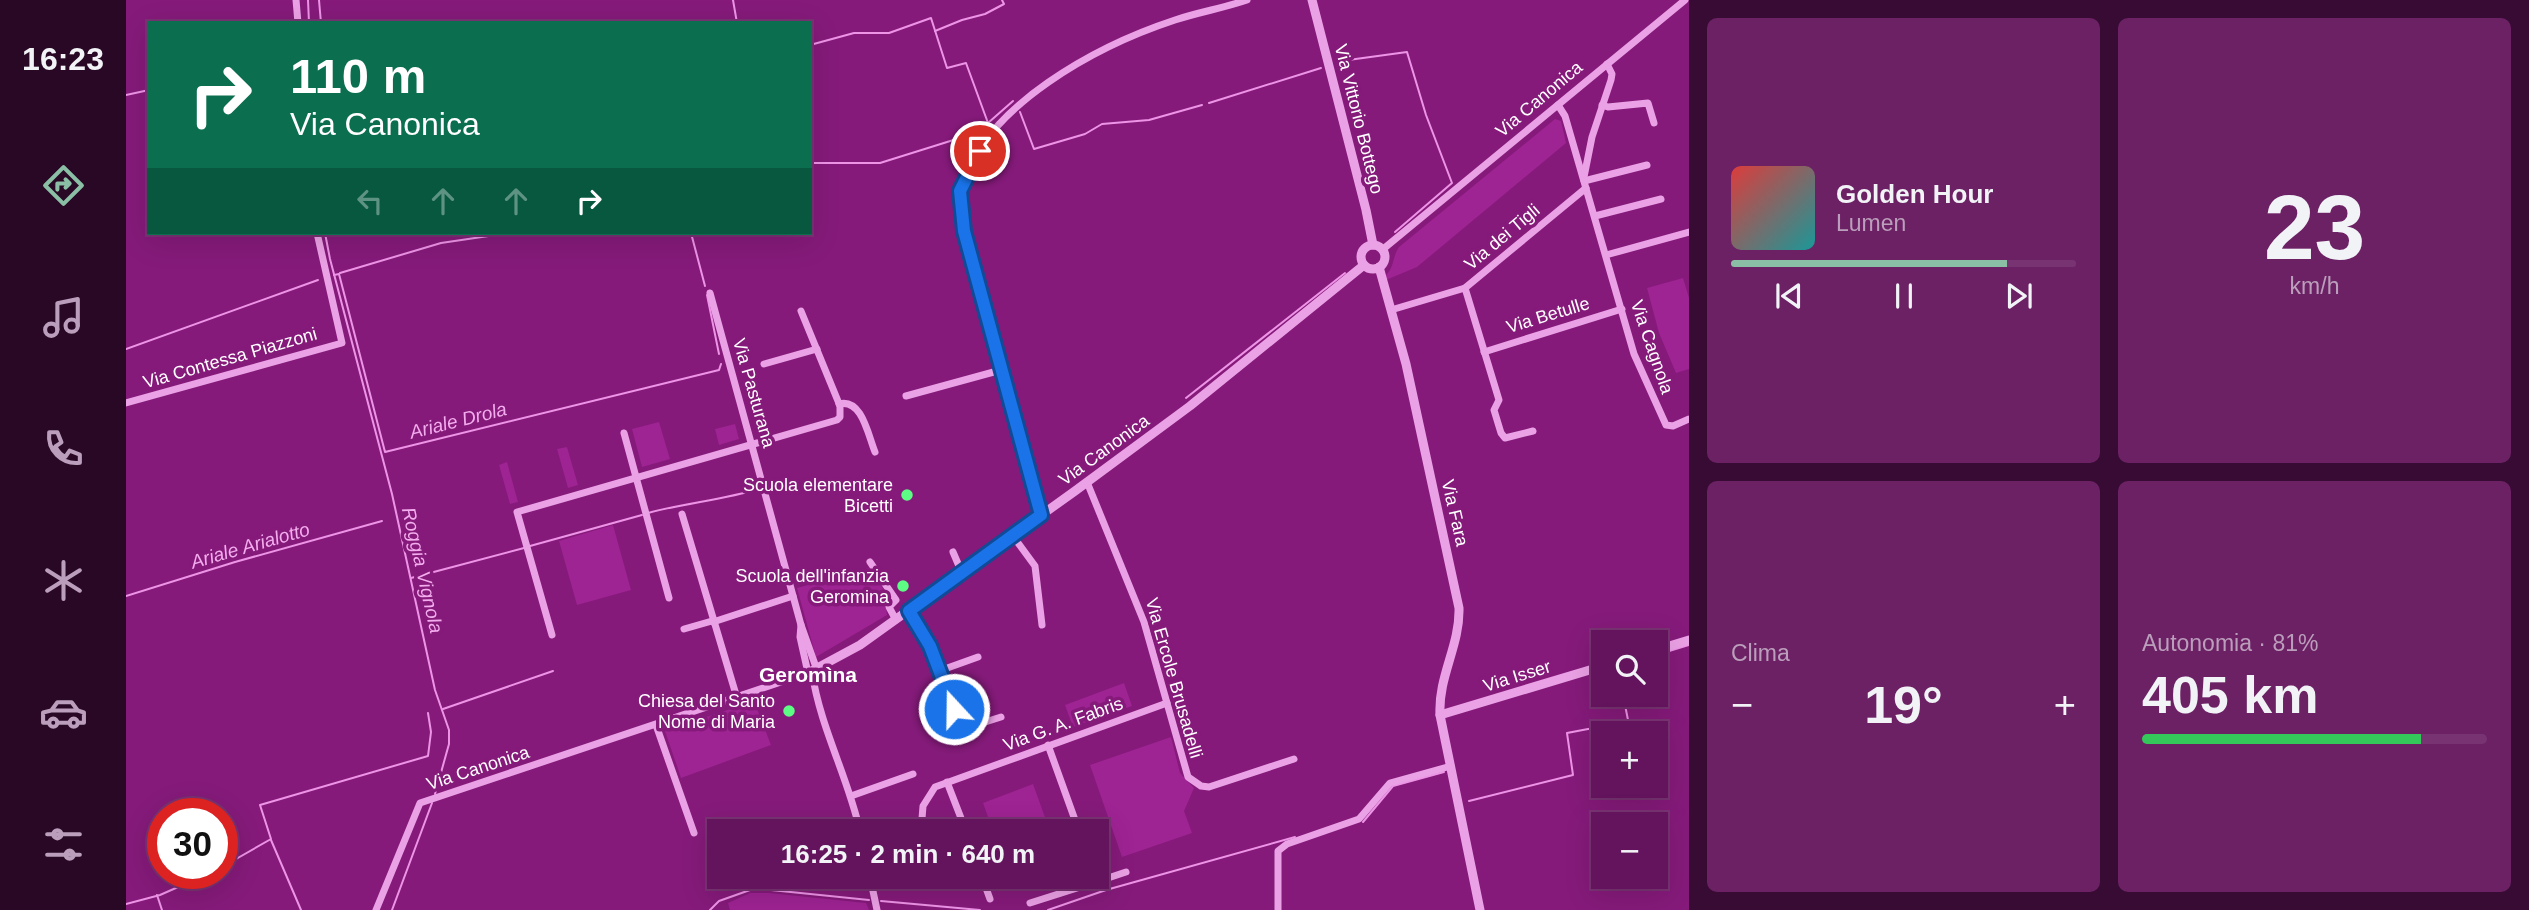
<!DOCTYPE html>
<html lang="it">
<head>
<meta charset="utf-8">
<style>
	:root { --surface:#64145c; --page:#6c2165; --text:#f1f3f6; --muted:#bb9ebb; --line:#783372; --accent:#8abfa5 }
	body { margin:0; font-family:Helvetica,sans-serif; background:var(--page); color:var(--text); height:100vh; display:flex; flex-direction:column; font-size:26px; white-space:nowrap }
	* { box-sizing:border-box; margin:0 }
	p { font-size:23px; color:var(--muted) }
	.icon { flex:none; width:38px; height:38px; fill:none; stroke:currentColor; stroke-width:2; stroke-linecap:round; stroke-linejoin:round }
	.map { position:relative; flex:1; overflow:hidden }
	.sheet { display:flex; flex-direction:column; gap:18px; padding:18px; background:#370b33; width:840px }
	.sheet>* { flex:none }
	.top-card { position:absolute; left:21px; top:21px; width:665px; height:214px; border-radius:0px; box-shadow:0 7px 28px #0002,0 0 0 2px var(--line); background:#0b6e4f; color:#fff; overflow:hidden }
	.fabs { position:absolute; left:1465px; top:630px; display:grid; gap:14px }
	.fabs a { display:grid; place-items:center; width:77px; height:77px; border-radius:0px; background:var(--surface); box-shadow:0 7px 28px #0002,0 0 0 2px var(--line); font-size:35px }
	.speed { position:absolute; left:21px; top:798px; display:flex; gap:14px; font-size:35px; font-weight:700; text-align:center }
	.speed>* { display:grid; place-content:center; width:91px; height:91px; border-radius:50%; background:var(--surface); box-shadow:0 7px 28px #0002,0 0 0 2px var(--line); line-height:1 }
	.speed .limit { border:10px solid #d22; background:#fff; color:#111 }
	.pin { position:absolute; display:grid; place-items:center; width:60px; height:60px; color:#fff; margin:-30px; border:4px solid #fff; border-radius:50%; box-shadow:0 2px 7px #0007 }
	.me { position:absolute; width:77px; margin:-38px; rotate:339deg; stroke-linejoin:round; filter:drop-shadow(0 0 5px #0008) }
	.turn { display:flex; align-items:center; gap:24px; height:147px; padding:0 28px; font-size:32px }
	.turn .icon { width:91px; height:91px; stroke-width:2.5 }
	.turn b { display:block; font-size:49px; line-height:60px }
	.lanes { display:flex; align-items:center; height:66px; padding:0 28px; background:#0003; justify-content:center; gap:35px; direction:ltr }
	.lanes .off { opacity:.35 }
	.big { font-size:52px; font-weight:600; line-height:1.1 }
	.sheet .card { flex:1; display:flex; flex-direction:column; justify-content:center; gap:10px; min-width:0; padding:0 24px; border-radius:10px; background:var(--page) }
	.sheet .dial { align-items:center; gap:0 }
	.dial b { font-size:91px; line-height:1 }
	.song { display:flex; align-items:center; gap:21px }
	.cover { width:84px; height:84px; border-radius:10px; background:linear-gradient(135deg,hsl(0 70% 55%),hsl(180 70% 35%)) }
	.played { height:7px; border-radius:4px; background:linear-gradient(90deg,var(--accent) 80%,var(--line) 80%) }
	.keys { display:flex; justify-content:space-around; direction:ltr }
	.heat { display:flex; justify-content:space-between; align-items:center; font-size:38px; direction:ltr }
	.charge { height:10px; border-radius:5px; background:linear-gradient(90deg,#34c759 81%,var(--line) 0) }
	.sheet .tiles { flex:1; display:grid; gap:18px; grid-template-columns:repeat(2,1fr) }
	.trip { position:absolute; left:581px; top:819px; width:402px; height:70px; border-radius:0px; background:var(--surface); box-shadow:0 7px 28px #0002,0 0 0 2px var(--line); font-weight:600; line-height:70px; text-align:center }
	main { display:flex; flex:1; min-height:0 }
	.dock { display:flex; flex-direction:column; width:126px; justify-content:space-around; align-items:center; background:#280825; color:var(--muted) }
	.dock .icon { width:49px; height:49px }
	.dock .current { color:var(--accent) }
	.dock b { font-size:32px; color:var(--text) }
	.map>svg:first-child { display:block }
</style>
</head>
<body>
<main>
<nav class="dock">
<b>16:23</b>
<svg class="icon current" aria-label="directions" viewBox="0 0 24 24"><path d="M12 3l9 9-9 9-9-9zM9 14v-3h6M13 9l2 2-2 2"/></svg>
<svg class="icon" aria-label="music" viewBox="0 0 24 24"><path d="M9 18V5l10-2v13"/><circle cx="6" cy="18" r="3"/><circle cx="16" cy="16" r="3"/></svg>
<svg class="icon" aria-label="phone" viewBox="0 0 24 24"><path d="M5 4h4l2 5-3 2q2 4 5 5l2-3 5 2v4C11 20 4 13 5 4z"/></svg>
<svg class="icon" aria-label="climate" viewBox="0 0 24 24"><path d="M12 3v18M4 7l16 10M4 17L20 7"/></svg>
<svg class="icon" aria-label="car" viewBox="0 0 24 24"><path d="M5 17H2v-5l4-1 3-4h7l3 4 3 1v5h-3M9 17h6M6 11h13"/><circle cx="7" cy="17" r="2"/><circle cx="17" cy="17" r="2"/></svg>
<svg class="icon" aria-label="filters" viewBox="0 0 24 24"><path d="M4 7h16M4 17h16"/><circle cx="9" cy="7" r="2"/><circle cx="15" cy="17" r="2"/></svg>
</nav>
<div class="map">
<svg width="1563" height="910" viewBox="0 0 1563 910">
	<rect width="100%" height="100%" fill="#851a7a"/>
	<!-- green -->
	<g fill="#9e2393">
		<path d="M1429,119l6,2 5,22 -149,124 -31,13 -1,-4c10,-9 7,-19 14,-29z"/>
		<path d="M1557,278l6,20v71l-13,4 -17,-40 -12,-45z"/>
		<path d="M533,422l11,37 -28,8 -10,-38z"/>
		<path d="M609,424l4,15 -20,6 -4,-16z"/>
		<path d="M441,447l11,38 -10,3 -11,-39z"/>
		<path d="M381,462l11,40 -8,2 -11,-39z"/>
		<path d="M487,525l18,65 -54,15 -18,-64z"/>
		<path d="M743,568l22,32 -5,7 1,8 -71,42 -19,-69z"/>
		<path d="M998,683l8,23 -59,21 -8,-22z"/>
		<path d="M628,701l17,44 -90,33 -16,-47z"/>
		<path d="M1045,737l9,36 14,15 -10,23 8,22 -70,24 -32,-92z"/>
		<path d="M907,784l17,47h-57l-10,-28z"/>
		<path d="M624,893h19l97,10 3,7h-139l-2,-7z"/>
	</g>
	<g fill="none" stroke-linecap="round" stroke-linejoin="round">
		<!-- stream -->
		<g stroke="#ee94e7" stroke-width="2">
			<path d="M182,0l1,23"/>
			<path d="M193,0l2,23"/>
			<path d="M607,0l4,23"/>
			<path d="M809,31l27,-11 23,-6 19,-10 -2,-4"/>
			<path d="M684,45l44,-12h35l42,-15 16,50 19,-5 22,60 25,-22"/>
			<path d="M1215,61l66,-9 19,63 26,68 -57,49"/>
			<path d="M0,95l23,-5"/>
			<path d="M1083,103l112,-35"/>
			<path d="M894,112l14,37 51,-15 17,-10 47,-4 53,-15"/>
			<path d="M684,163h70l99,-31"/>
			<path d="M199,233l5,26 62,235 43,196 14,40v14l-14,50"/>
			<path d="M565,233l14,53"/>
			<path d="M214,273l101,-30 68,-10"/>
			<path d="M208,275l5,-1 46,178 334,-82 2,-6"/>
			<path d="M581,295l12,59"/>
			<path d="M0,349l192,-69"/>
			<path d="M1060,398l159,-125"/>
			<path d="M522,513c36,-10 74,-13 111,-24"/>
			<path d="M404,546l112,-31"/>
			<path d="M285,578l113,-30"/>
			<path d="M0,596l109,-34 147,-41"/>
			<path d="M1530,655l33,-10"/>
			<path d="M317,709l110,-38"/>
			<path d="M1343,801l104,-26 -6,-42 21,-4 34,-2 6,-7 -5,-25"/>
			<path d="M1237,822l30,-36 51,-14"/>
			<path d="M145,840l30,70"/>
			<path d="M96,867l49,-28 -11,-34 168,-49 3,-24 -3,-19"/>
			<path d="M31,895l5,15"/>
			<path d="M755,901l99,9"/>
			<path d="M0,904l34,-9 50,-22"/>
			<path d="M266,910l40,-107"/>
			<path d="M584,910l9,-9 31,-11h21l98,10"/>
			<path d="M922,910l58,-20 189,-53"/>
		</g>
		<!-- minor -->
		<g stroke="#eba1e5" stroke-width="7">
			<path d="M170,0l2,23"/>
			<path d="M1432,105l7,11 69,238 32,71 7,1 16,-7"/>
			<path d="M1476,105l6,2 40,-4 6,20"/>
			<path d="M1458,177l8,-40 19,-57 1,-6 -5,-10"/>
			<path d="M1458,181l63,-16"/>
			<path d="M1469,216l66,-17"/>
			<path d="M1256,250l303,-250"/>
			<path d="M1480,255l83,-23"/>
			<path d="M1339,288l34,112 -5,10 7,23 4,5 28,-7"/>
			<path d="M584,293l91,332 16,45"/>
			<path d="M1265,310l74,-22 121,-100"/>
			<path d="M1358,352l138,-43"/>
			<path d="M638,364l53,-15"/>
			<path d="M780,396l95,-26"/>
			<path d="M0,403l216,-60 -25,-110"/>
			<path d="M713,404c23,-6 29,31 36,48"/>
			<path d="M498,433l45,165"/>
			<path d="M961,482l57,140 44,155 13,9 8,1 85,-28"/>
			<path d="M556,514l55,184"/>
			<path d="M915,515l-77,-284c-1,-13 -6,-30 -3,-42 23,-84 138,-144 214,-169 24,-8 49,-12 72,-20"/>
			<path d="M887,536l22,30 7,59"/>
			<path d="M827,552l9,21"/>
			<path d="M744,562l26,38 -7,7 7,13"/>
			<path d="M783,611l21,35 30,84 -15,4"/>
			<path d="M587,622l80,-26"/>
			<path d="M558,629l28,-8"/>
			<path d="M426,635l-35,-123 320,-92 3,-3v-11l-39,-95"/>
			<path d="M813,671l39,-14"/>
			<path d="M686,672c8,55 36,105 48,159"/>
			<path d="M530,725l38,108"/>
			<path d="M834,730l41,-13"/>
			<path d="M922,745l31,86"/>
			<path d="M821,782l19,49"/>
			<path d="M725,796l62,-22"/>
			<path d="M795,831l2,-25 12,-19 232,-84"/>
			<path d="M744,877l7,33"/>
			<path d="M856,877l8,22"/>
			<path d="M970,882l30,-10"/>
			<path d="M904,903l66,-21 -1,-5"/>
			<path d="M250,910l44,-107 388,-130 -8,-36 1,-12"/>
			<path d="M1152,910v-59l9,-7 72,-25 31,-36 61,-17"/>
		</g>
		<!-- tertiary -->
		<g stroke="#eba1e5" stroke-width="9">
			<path d="M1186,0l54,210 7,35"/>
			<circle cx="1247" cy="257" r="12"/>
			<path d="M1253,267l27,97 53,244c1,38 -21,68 -19,107l40,195"/>
			<path d="M1530,650l33,-10"/>
			<path d="M682,673l52,-28 215,-154 115,-85 174,-141"/>
			<path d="M1314,715l163,-49"/>
		</g>
	</g>
	<g fill="none" stroke-linecap="round" stroke-linejoin="round">
		<defs>
			<path id="route" d="M828,709l-24,-63 -21,-35 132,-96 -77,-284 -4,-40 20,-40"/>
		</defs>
		<!-- route casing -->
		<use href="#route" stroke="#114b97" stroke-width="18"/>
		<!-- route -->
		<use href="#route" stroke="#1a73e8" stroke-width="12"/>
	</g>
	<!-- markers -->
	<g fill="#5dfd85" stroke="#851a7a" stroke-width="2.5">
		<circle cx="781" cy="495" r="7"/>
		<circle cx="777" cy="586" r="7"/>
		<circle cx="663" cy="711" r="7"/>
	</g>
	<g text-anchor="middle" stroke-width="7" stroke-linejoin="round" paint-order="stroke">
		<!-- street labels -->
		<g font-size="18" fill="#fff" stroke="#851a7a">
			<text transform="translate(1413 99) rotate(-40)" y="6">Via Canonica</text>
			<text transform="translate(1233 119) rotate(76)" y="6">Via Vittorio Bottego</text>
			<text transform="translate(1376 237) rotate(-40)" y="6">Via dei Tigli</text>
			<text transform="translate(1422 315) rotate(-17)" y="6">Via Betulle</text>
			<text transform="translate(1526 347) rotate(71)" y="6">Via Cagnola</text>
			<text transform="translate(104 358) rotate(-16)" y="6">Via Contessa Piazzoni</text>
			<text transform="translate(628 393) rotate(74)" y="6">Via Pasturana</text>
			<text transform="translate(978 450) rotate(-36)" y="6">Via Canonica</text>
			<text transform="translate(1329 513) rotate(77)" y="6">Via Fara</text>
			<text transform="translate(1391 676) rotate(-17)" y="6">Via Isser</text>
			<text transform="translate(1048 678) rotate(74)" y="6">Via Ercole Brusadelli</text>
			<text transform="translate(937 724) rotate(-20)" y="6">Via G. A. Fabris</text>
			<text transform="translate(352 768) rotate(-18)" y="6">Via Canonica</text>
		</g>
		<!-- poi labels -->
		<g font-size="18" fill="#fff" stroke="#851a7a" text-anchor="end">
			<text x="767" y="491">Scuola elementare<tspan x="767" dy="21">Bicetti</tspan></text>
			<text x="763" y="582">Scuola dell'infanzia<tspan x="763" dy="21">Geromina</tspan></text>
			<text x="649" y="707">Chiesa del Santo<tspan x="649" dy="21">Nome di Maria</tspan></text>
		</g>
		<!-- water labels -->
		<g font-size="19" font-style="italic" fill="#f3aced" stroke="#851a7a">
			<text transform="translate(332 420) rotate(-14)" y="7">Ariale Drola</text>
			<text transform="translate(124 545) rotate(-16)" y="7">Ariale Arialotto</text>
			<text transform="translate(297 570) rotate(77)" y="7">Roggia Vignola</text>
		</g>
		<!-- quarter labels -->
		<g font-size="21" font-weight="bold" fill="#fff" stroke="#851a7a">
			<text x="682" y="682">Geromìna</text>
		</g>
	</g>
</svg>
<div class="fabs">
<a><svg class="icon" aria-label="search" viewBox="0 0 24 24"><circle cx="10" cy="10" r="6"/><path d="M15 15l6 6"/></svg></a>
<a>+</a>
<a>−</a>
</div>
<div class="speed"><div class="limit">30</div></div>
<div class="pin" style="left:854px;top:151px;background:#d93025"><svg class="icon" aria-label="arrive" viewBox="0 0 24 24"><path d="M6 21V4h12l-3 4 3 4H6"/></svg></div>
<svg class="me" style="left:828px;top:709px" viewBox="-20 -20 40 40"><circle r="17" fill="#1a73e8" stroke="#fff" stroke-width="3"/><path d="M0-11L8 9 0 5-8 9z" fill="#fff"/></svg>
<div class="trip">16:25 · 2 min · 640 m</div>
<div class="top-card">
<div class="turn"><svg class="icon" aria-label="right" viewBox="0 0 24 24"><path d="M7 20v-9h11M14 6l5 5-5 5"/></svg><div><b>110 m</b>Via Canonica</div></div>
<div class="lanes"><svg class="icon off" aria-label="left" viewBox="0 0 24 24"><path d="M17 20v-9H6M10 6l-5 5 5 5"/></svg><svg class="icon off" aria-label="ahead" viewBox="0 0 24 24"><path d="M12 20V5M6 11l6-6 6 6"/></svg><svg class="icon off" aria-label="ahead" viewBox="0 0 24 24"><path d="M12 20V5M6 11l6-6 6 6"/></svg><svg class="icon" aria-label="right" viewBox="0 0 24 24"><path d="M7 20v-9h11M14 6l5 5-5 5"/></svg></div>
</div>
</div>
<section class="sheet">
<div class="tiles">
<div class="card">
<div class="song"><i class="cover"></i><div><b>Golden Hour</b><p>Lumen</p></div></div>
<div class="played"></div>
<div class="keys"><svg class="icon" aria-label="previous" viewBox="0 0 24 24"><path d="M18 5L8 12l10 7zM5 5v14"/></svg><svg class="icon" aria-label="pause" viewBox="0 0 24 24"><path d="M8 5v14M16 5v14"/></svg><svg class="icon" aria-label="next" viewBox="0 0 24 24"><path d="M6 5l10 7-10 7zM19 5v14"/></svg></div>
</div>
<div class="card dial"><b>23</b><p>km/h</p></div>
<div class="card"><p>Clima</p>
<div class="heat"><a>−</a><b class="big">19°</b><a>+</a></div>
</div>
<div class="card"><p>Autonomia · 81%</p><b class="big">405 km</b><div class="charge"></div></div>
</div>
</section>
</main>
</body>
</html>
